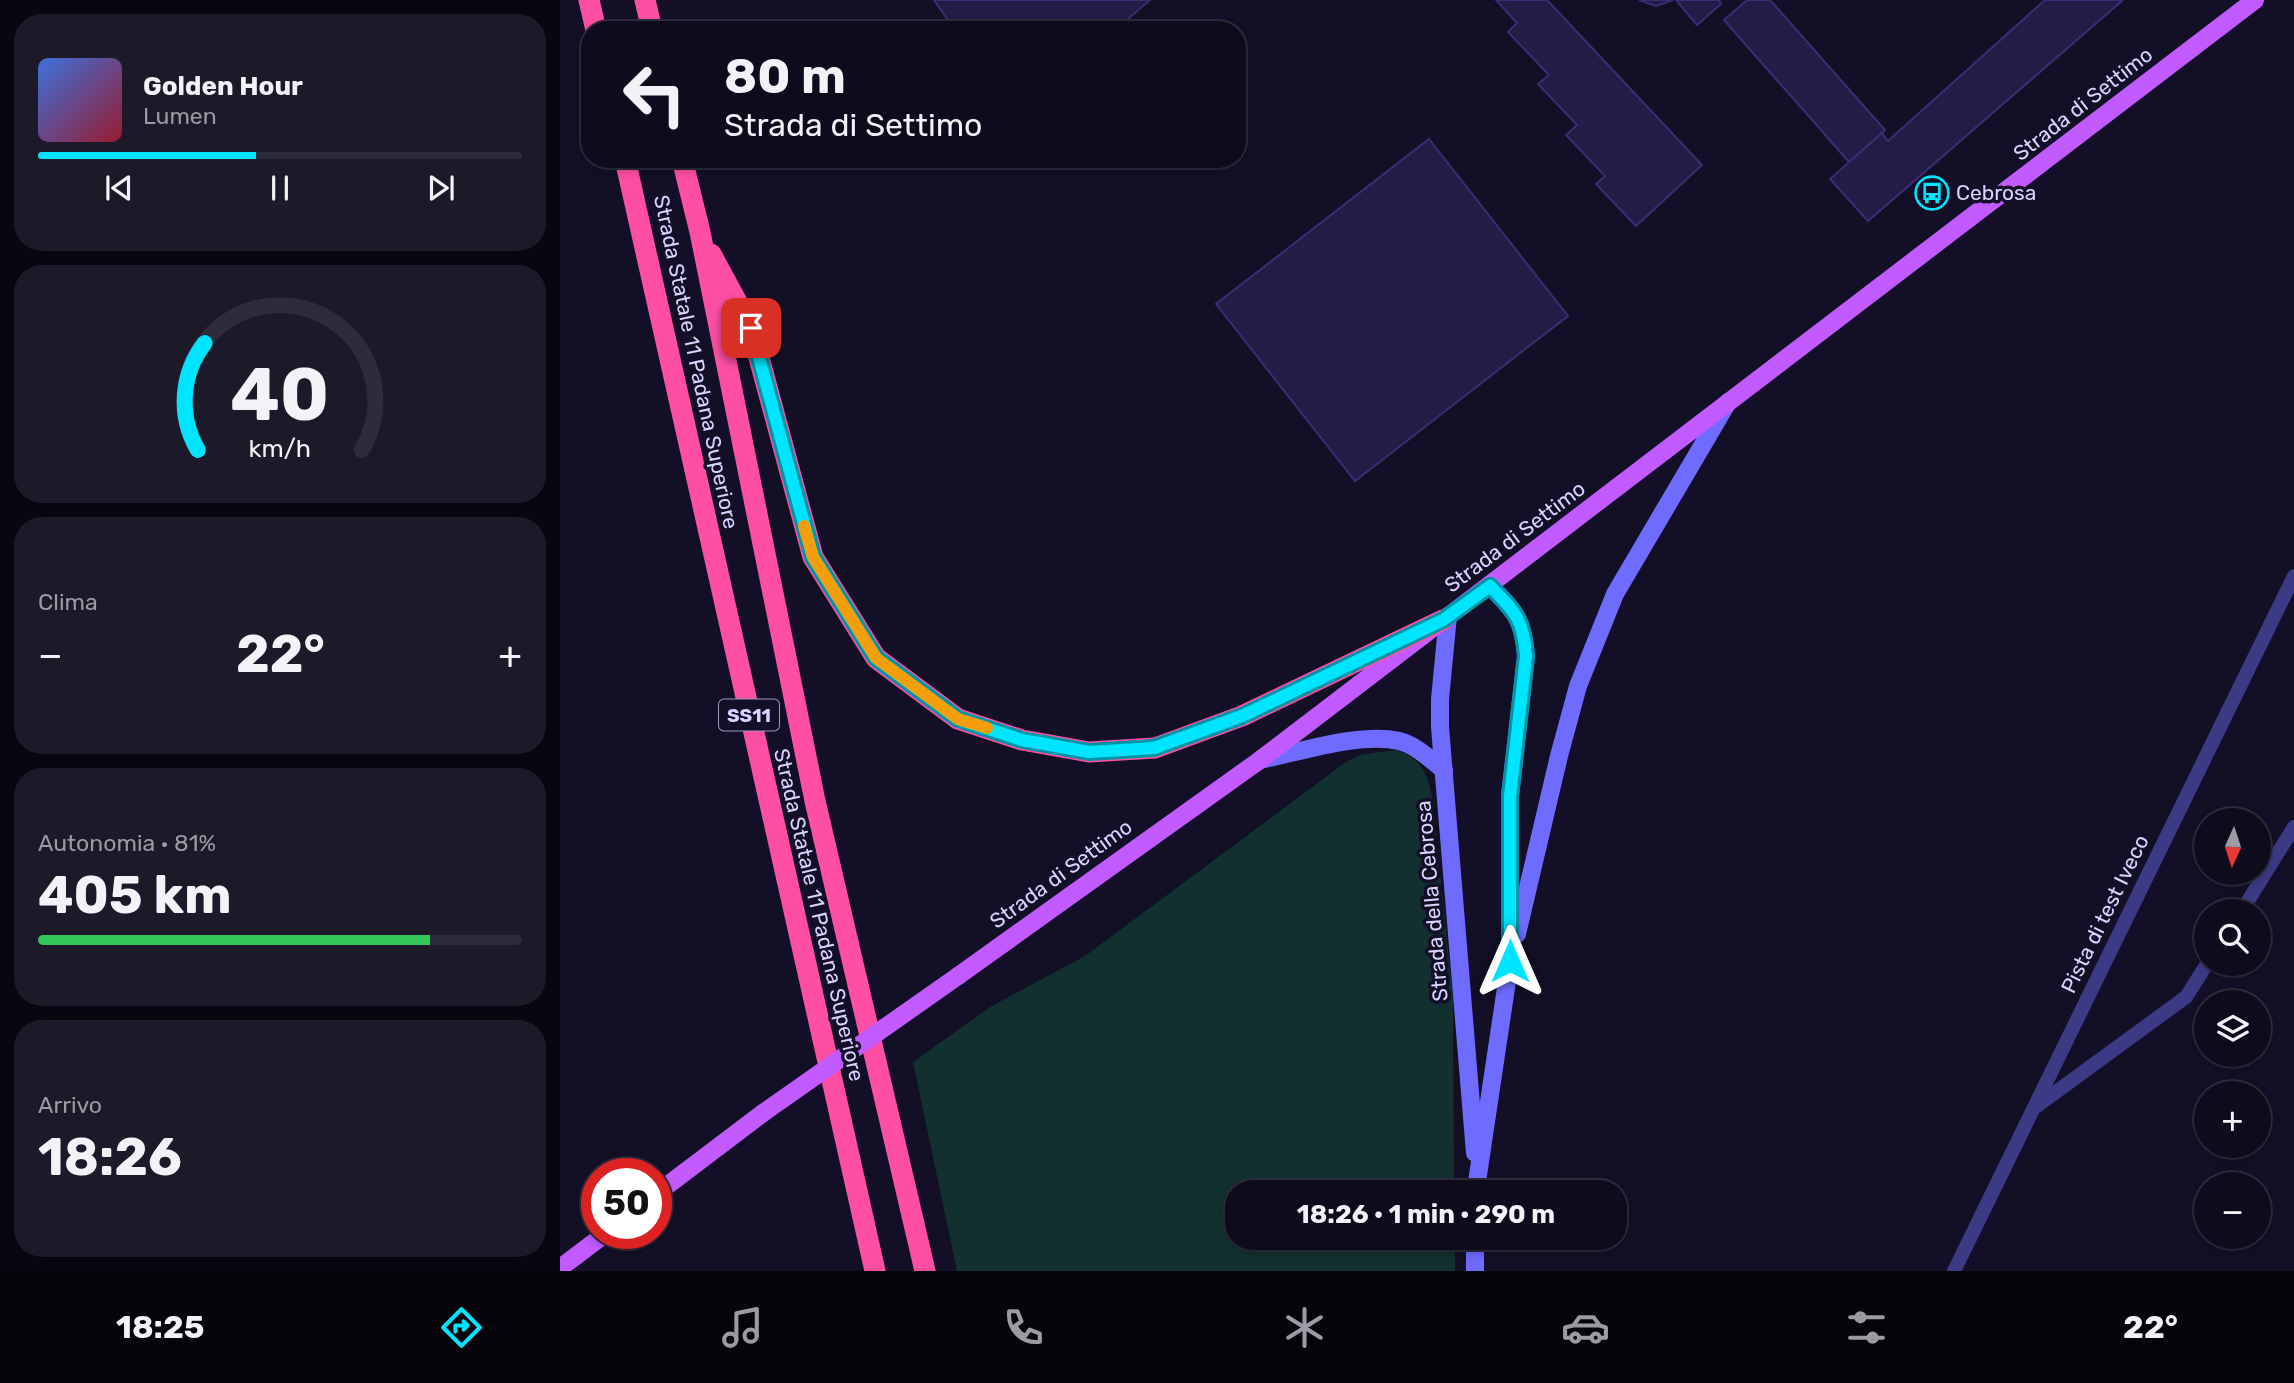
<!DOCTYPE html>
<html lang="it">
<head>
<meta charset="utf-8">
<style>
	:root { --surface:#0e0b1c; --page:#1c1929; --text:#f1f3f6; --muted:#9b9ba3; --line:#2e2b3b; --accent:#00e5ff }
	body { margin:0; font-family:Rubik,sans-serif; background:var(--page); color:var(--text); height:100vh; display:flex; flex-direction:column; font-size:26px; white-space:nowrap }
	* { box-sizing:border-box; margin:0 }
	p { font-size:23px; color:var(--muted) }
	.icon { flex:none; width:38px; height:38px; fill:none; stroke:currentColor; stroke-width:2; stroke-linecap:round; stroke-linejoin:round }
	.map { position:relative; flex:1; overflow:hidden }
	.side { display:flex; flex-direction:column; gap:14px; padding:14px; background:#08060f; width:560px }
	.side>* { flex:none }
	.top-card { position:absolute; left:21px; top:21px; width:665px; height:147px; border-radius:28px; box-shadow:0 4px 10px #0003,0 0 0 2px var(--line); background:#0e0b1c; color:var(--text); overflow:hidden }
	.needle { width:46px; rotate:183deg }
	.tools { position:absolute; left:1634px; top:808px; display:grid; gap:14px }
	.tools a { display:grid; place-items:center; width:77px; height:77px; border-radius:50%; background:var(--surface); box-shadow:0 4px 10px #0003,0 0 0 2px var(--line); font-size:35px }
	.speed { position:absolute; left:21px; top:1158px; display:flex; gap:14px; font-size:35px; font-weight:700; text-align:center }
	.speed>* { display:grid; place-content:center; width:91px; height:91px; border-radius:50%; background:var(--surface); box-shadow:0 4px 10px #0003,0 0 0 2px var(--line); line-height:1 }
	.speed .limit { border:10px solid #d22; background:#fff; color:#111 }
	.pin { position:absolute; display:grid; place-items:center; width:60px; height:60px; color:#fff; margin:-30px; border-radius:14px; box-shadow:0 4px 10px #0006 }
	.me { position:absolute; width:77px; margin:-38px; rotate:0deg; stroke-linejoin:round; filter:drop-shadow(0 0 5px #0008) }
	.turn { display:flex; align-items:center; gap:24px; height:147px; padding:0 28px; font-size:32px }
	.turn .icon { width:91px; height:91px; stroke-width:2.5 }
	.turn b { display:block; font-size:49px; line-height:60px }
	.big { font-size:52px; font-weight:700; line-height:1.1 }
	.side .tile { flex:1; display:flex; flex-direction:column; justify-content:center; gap:10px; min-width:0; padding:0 24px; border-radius:28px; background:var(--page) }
	.side .dial { align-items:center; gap:0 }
	.dial svg { height:182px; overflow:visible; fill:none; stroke:var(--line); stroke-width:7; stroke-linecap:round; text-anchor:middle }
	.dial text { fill:var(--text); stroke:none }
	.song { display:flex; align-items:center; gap:21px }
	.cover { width:84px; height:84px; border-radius:10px; background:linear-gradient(135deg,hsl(220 70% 55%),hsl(350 70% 35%)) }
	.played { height:7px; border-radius:4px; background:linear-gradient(90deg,var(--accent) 45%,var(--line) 45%) }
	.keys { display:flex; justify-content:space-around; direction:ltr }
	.heat { display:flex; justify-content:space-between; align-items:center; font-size:38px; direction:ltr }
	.charge { height:10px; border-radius:5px; background:linear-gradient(90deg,#34c759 81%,var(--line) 0) }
	.trip { position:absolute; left:665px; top:1180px; width:402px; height:70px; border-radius:28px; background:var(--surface); box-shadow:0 4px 10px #0003,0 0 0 2px var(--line); font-weight:700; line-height:70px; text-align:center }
	.tabs { display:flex; height:112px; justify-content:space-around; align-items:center; background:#06040b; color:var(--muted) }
	.tabs .icon { width:49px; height:49px }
	.tabs .selected { color:var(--accent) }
	.tabs b { font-size:32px; color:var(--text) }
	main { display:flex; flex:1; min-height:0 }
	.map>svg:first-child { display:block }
</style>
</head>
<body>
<main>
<section class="side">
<div class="tile">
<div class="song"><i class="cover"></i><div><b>Golden Hour</b><p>Lumen</p></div></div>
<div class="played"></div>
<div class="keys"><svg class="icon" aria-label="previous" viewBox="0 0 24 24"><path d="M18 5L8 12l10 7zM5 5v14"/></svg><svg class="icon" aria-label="pause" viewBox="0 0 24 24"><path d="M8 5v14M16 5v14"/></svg><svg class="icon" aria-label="next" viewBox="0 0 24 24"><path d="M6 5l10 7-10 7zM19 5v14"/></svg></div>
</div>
<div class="tile dial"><svg viewBox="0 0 100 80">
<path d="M14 69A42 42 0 1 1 86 69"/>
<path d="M14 69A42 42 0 0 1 17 22" stroke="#00e5ff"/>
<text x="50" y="56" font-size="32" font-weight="700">40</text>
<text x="50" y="72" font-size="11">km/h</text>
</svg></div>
<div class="tile"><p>Clima</p>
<div class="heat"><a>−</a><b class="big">22°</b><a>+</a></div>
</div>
<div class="tile"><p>Autonomia · 81%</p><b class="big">405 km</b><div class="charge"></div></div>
<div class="tile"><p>Arrivo</p><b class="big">18:26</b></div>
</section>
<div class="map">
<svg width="1734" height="1271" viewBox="0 0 1734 1271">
	<rect width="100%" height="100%" fill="#130f26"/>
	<!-- green -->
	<path fill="#12302f" d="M834,750c26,6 33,23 38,46l21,203 1,193h-217v45h218v34h-498l-44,-209 77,-55 95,-51 261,-194 14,-7z"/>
	<!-- building -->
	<g fill="#241b47" stroke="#3b2d73" stroke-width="2">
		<path d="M374,0h216l-35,30h-160z"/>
		<path d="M936,0h51l155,165 -66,61 -40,-42 9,-8 -39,-41 11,-10 -39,-41 11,-9 -41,-43 9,-9z"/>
		<path d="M1079,0h34l-17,6z"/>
		<path d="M1116,0h43l2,4 -24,21z"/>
		<path d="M1187,0h23l115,130 -36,32 -125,-142z"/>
		<path d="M1485,0h78l-255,221 -38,-42 52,-46 6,8z"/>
		<path d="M869,139l139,177 -213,165 -139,-177z"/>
	</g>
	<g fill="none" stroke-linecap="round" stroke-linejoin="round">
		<!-- lane -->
		<g stroke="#3d3a85" stroke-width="14">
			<path d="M1681,912l53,-85"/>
			<path d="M1474,1108l152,-111 21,-33"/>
			<path d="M1394,1271l340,-695"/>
		</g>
		<!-- secondary -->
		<g stroke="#6f6bff" stroke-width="18">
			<path d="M888,616l-8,83v28l35,426"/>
			<path d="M700,760c40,-8 101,-28 139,-19 17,4 32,19 45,29"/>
			<path d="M957,934l42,-178 19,-70 37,-92 113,-192"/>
			<path d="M917,1182l33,-221v-165l16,-140c-3,-38 -11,-44 -36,-70"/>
			<path d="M915,1271v-34"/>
		</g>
		<!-- primary -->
		<g stroke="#c25bff" stroke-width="18">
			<path d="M398,976l302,-216 995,-760"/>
			<path d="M96,1194l107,-81"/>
			<path d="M0,1268l45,-34"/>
		</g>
		<!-- highway -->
		<g stroke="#ff4fa3" stroke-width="21">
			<path d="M29,0l7,30"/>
			<path d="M85,0l7,30"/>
			<path d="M65,159l250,1112"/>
			<path d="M122,159l18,73 115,569 110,470"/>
			<path d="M151,254l40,74 62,229 63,101 82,61 64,21 67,12 66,-4 87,-32 201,-96"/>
		</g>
		<!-- primary-bridge -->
		<path stroke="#c25bff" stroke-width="18" d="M203,1113l195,-137"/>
	</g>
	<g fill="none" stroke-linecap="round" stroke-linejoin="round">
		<defs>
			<path id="route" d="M191,328l62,229 63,101 82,61 64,21 67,12 65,-4 88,-32 201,-96 47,-34c25,26 33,32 36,70l-16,140v165"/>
		</defs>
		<!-- route casing -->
		<use href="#route" stroke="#0095a6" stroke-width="18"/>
		<!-- route -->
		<use href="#route" stroke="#00e5ff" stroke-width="12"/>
		<!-- slow -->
		<path stroke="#f59e0b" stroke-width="12" d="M244,526l9,31 63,101 82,61 29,9"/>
	</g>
	<!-- icons -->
	<defs>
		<symbol id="bus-ring" viewBox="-11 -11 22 22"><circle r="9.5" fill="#130f26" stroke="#00e5ff" stroke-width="1.5"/><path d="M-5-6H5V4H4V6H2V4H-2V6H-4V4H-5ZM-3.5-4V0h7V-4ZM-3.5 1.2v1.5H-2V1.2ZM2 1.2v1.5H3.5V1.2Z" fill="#00e5ff"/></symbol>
	</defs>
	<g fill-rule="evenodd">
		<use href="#bus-ring" x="1353" y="174" width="38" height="38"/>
	</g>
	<g text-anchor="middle" stroke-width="7" stroke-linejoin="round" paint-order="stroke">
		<!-- shield labels -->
		<rect fill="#130f26" stroke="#9e99be" stroke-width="2" x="159" y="699.5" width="60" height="31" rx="5"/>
		<g font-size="19" font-weight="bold" fill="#d9d4ff">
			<text x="189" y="722">SS11</text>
		</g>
		<!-- street labels -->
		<g font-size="21" fill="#d9d4ff" stroke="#130f26">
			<text transform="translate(1523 104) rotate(-38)" y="7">Strada di Settimo</text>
			<text transform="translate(136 362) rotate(78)" y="7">Strada Statale 11 Padana Superiore</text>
			<text transform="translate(955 537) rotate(-37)" y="7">Strada di Settimo</text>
			<text transform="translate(501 874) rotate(-36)" y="7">Strada di Settimo</text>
			<text transform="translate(872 901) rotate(-95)" y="7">Strada della Cebrosa</text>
			<text transform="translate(1545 914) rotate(-64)" y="7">Pista di test Iveco</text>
			<text transform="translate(259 915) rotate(77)" y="7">Strada Statale 11 Padana Superiore</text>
		</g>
		<!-- poi labels -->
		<g font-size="21" fill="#d9d4ff" stroke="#130f26" text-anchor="start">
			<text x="1396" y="200">Cebrosa</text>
		</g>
	</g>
</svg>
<div class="tools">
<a><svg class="needle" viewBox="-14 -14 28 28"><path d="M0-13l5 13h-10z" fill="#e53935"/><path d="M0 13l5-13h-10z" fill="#9b9ba3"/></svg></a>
<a><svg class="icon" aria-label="search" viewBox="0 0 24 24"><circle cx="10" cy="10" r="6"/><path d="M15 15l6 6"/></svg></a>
<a><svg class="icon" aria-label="layers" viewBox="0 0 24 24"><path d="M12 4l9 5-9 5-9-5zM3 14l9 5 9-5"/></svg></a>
<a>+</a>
<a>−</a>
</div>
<div class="speed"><div class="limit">50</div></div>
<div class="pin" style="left:191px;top:328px;background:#d93025"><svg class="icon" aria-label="arrive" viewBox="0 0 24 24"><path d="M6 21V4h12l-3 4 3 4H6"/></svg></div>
<svg class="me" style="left:950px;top:961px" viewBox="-20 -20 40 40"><path d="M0-17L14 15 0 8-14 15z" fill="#00e5ff" stroke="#fff" stroke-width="4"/></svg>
<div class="trip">18:26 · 1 min · 290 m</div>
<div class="top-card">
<div class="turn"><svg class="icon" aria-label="left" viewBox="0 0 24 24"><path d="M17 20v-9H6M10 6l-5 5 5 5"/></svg><div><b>80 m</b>Strada di Settimo</div></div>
</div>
</div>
</main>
<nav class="tabs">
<b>18:25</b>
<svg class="icon selected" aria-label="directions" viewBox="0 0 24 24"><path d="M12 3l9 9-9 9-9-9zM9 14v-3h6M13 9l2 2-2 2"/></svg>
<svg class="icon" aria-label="music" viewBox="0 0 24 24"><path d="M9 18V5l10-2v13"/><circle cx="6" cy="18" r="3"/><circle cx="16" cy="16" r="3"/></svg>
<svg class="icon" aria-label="phone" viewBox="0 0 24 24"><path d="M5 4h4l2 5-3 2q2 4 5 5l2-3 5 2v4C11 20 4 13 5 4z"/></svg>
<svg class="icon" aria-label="climate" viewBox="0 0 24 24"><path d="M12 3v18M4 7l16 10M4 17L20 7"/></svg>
<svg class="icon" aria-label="car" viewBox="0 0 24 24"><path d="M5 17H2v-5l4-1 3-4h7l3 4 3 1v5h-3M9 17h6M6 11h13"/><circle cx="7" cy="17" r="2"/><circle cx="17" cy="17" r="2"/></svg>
<svg class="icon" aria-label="filters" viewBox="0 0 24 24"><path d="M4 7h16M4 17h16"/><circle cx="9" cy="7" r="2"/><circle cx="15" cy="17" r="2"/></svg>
<b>22°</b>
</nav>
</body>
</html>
